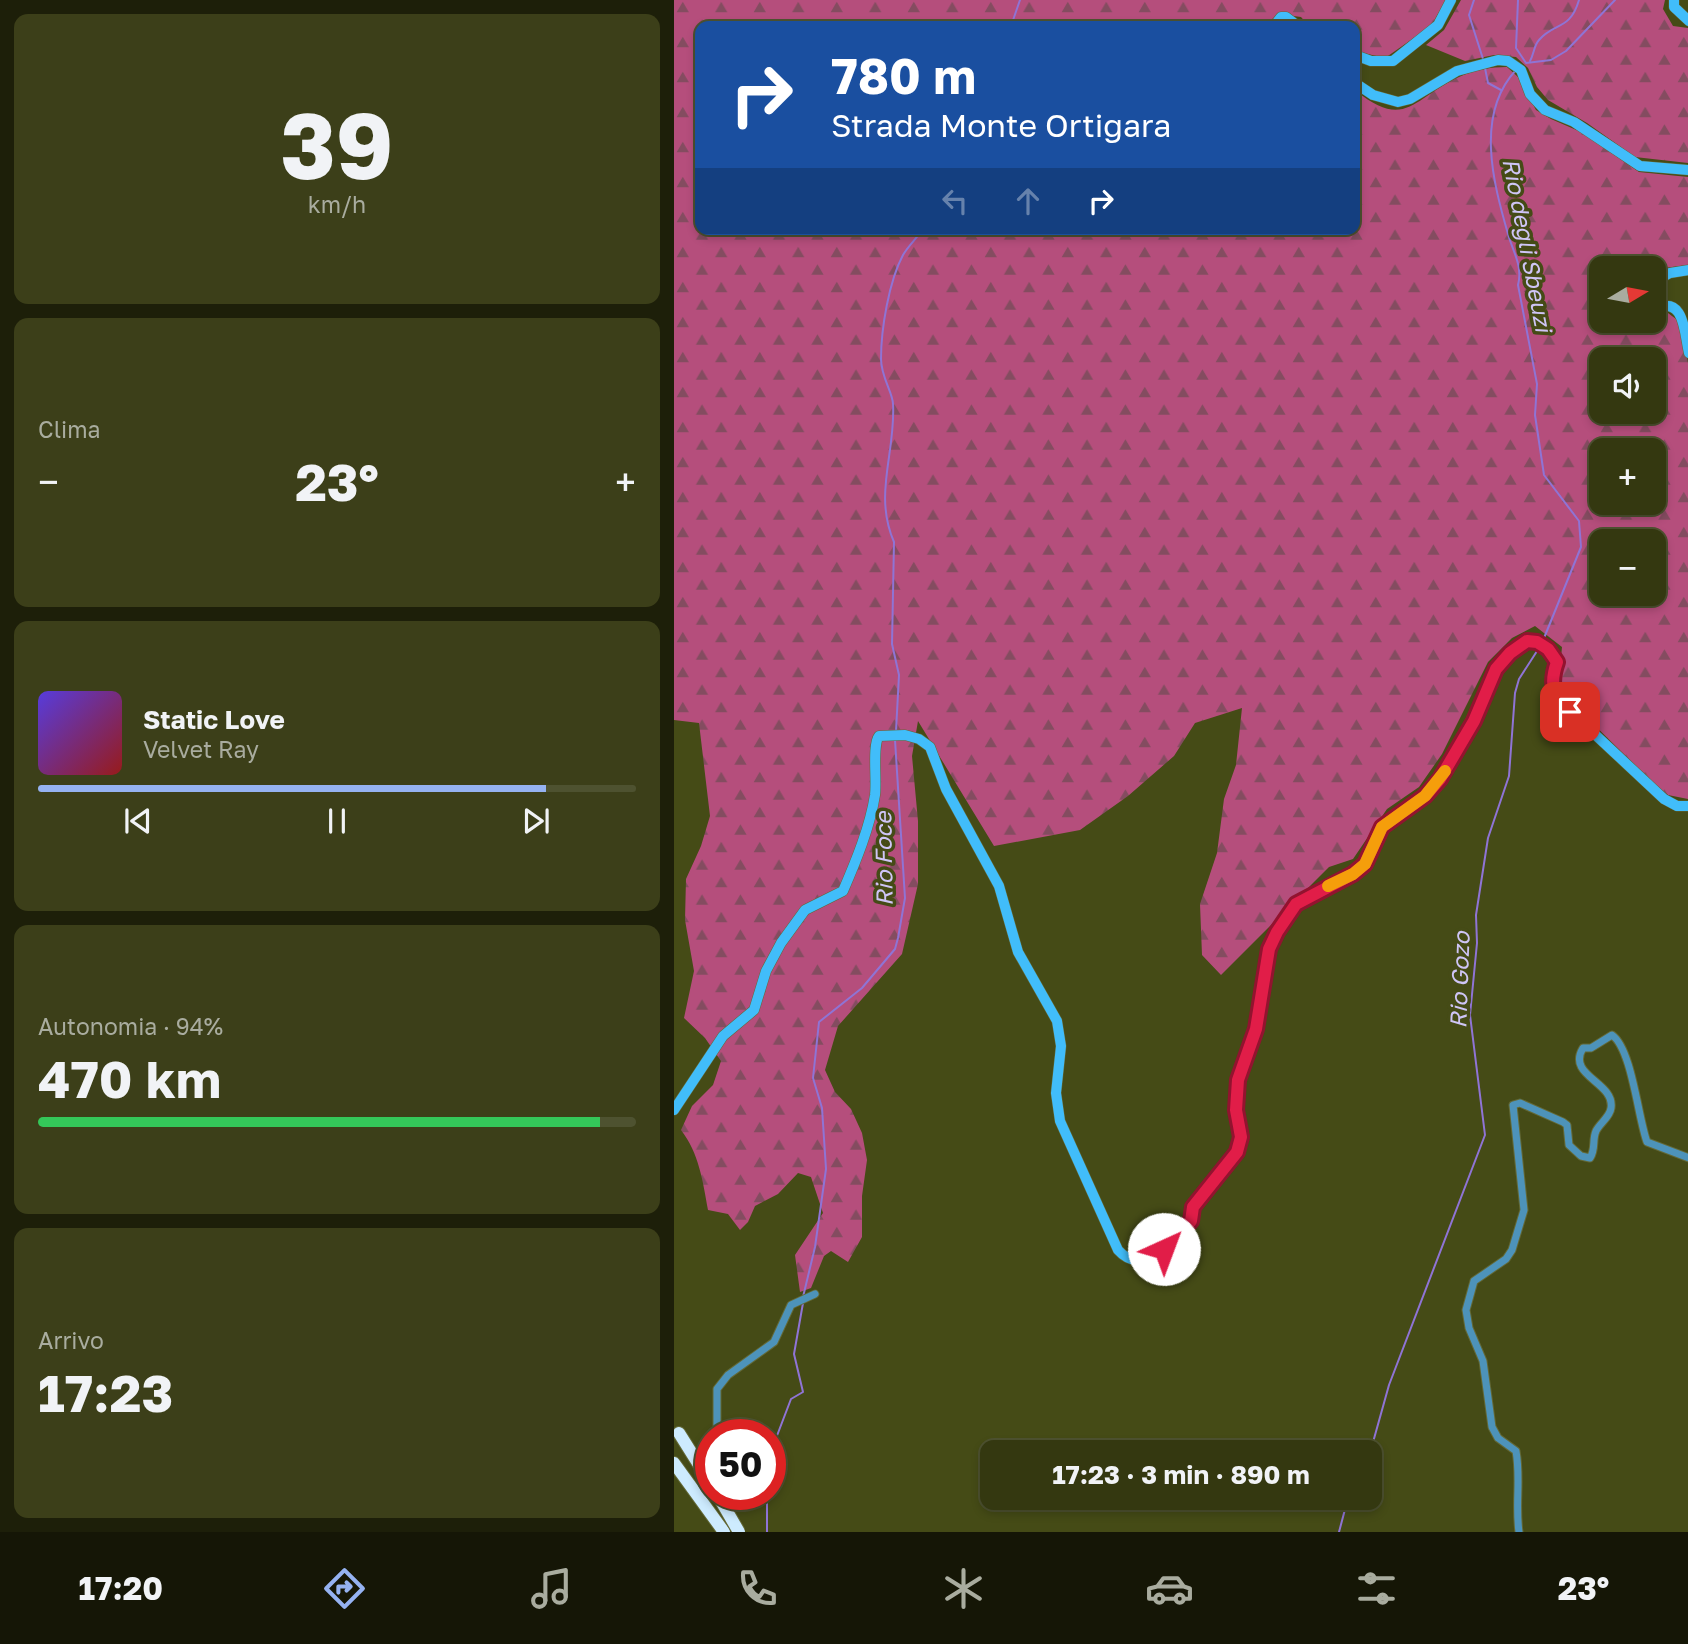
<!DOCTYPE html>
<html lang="it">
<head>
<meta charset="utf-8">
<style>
	:root { --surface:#343810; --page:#3c3f19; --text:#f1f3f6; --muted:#a9ac9f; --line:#4e5230; --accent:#95b2f1 }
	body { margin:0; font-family:"Golos Text",sans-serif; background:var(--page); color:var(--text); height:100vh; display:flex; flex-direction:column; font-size:26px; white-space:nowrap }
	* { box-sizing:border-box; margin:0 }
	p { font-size:23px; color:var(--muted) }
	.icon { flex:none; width:38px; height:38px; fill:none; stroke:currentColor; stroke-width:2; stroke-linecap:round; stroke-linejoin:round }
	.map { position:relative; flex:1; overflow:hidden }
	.details { display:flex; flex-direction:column; gap:14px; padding:14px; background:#1d1f09; width:674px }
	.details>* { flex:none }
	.guide { position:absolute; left:21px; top:21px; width:665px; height:214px; border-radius:14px; box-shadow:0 4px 10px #0003,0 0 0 2px var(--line); background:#1a4fa0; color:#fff; overflow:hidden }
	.needle { width:46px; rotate:80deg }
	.tools { position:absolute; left:915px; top:256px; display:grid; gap:14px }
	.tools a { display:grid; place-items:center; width:77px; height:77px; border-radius:14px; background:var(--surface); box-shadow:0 4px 10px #0003,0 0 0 2px var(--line); font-size:35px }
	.speed { position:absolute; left:21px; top:1419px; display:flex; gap:14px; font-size:35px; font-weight:700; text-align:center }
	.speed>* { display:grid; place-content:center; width:91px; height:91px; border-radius:50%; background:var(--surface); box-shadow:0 4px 10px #0003,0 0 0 2px var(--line); line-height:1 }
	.speed .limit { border:10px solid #d22; background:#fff; color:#111 }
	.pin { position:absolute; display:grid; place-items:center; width:60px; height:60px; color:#fff; margin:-30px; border-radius:14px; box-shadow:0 4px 10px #0006 }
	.me { position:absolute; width:77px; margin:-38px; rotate:43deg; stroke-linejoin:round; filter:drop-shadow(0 0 5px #0008) }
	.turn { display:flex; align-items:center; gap:24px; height:147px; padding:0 21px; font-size:32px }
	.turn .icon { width:91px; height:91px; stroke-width:2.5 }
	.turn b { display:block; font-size:49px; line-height:60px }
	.lanes { display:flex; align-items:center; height:66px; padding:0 21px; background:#0003; justify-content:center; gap:35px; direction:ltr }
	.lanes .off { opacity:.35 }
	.big { font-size:52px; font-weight:700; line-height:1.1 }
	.details .widget { flex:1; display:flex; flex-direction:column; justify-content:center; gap:10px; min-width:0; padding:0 24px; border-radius:14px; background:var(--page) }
	.details .dial { align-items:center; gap:0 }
	.dial b { font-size:91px; line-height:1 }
	.song { display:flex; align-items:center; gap:21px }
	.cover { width:84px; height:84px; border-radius:10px; background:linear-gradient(135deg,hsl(250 70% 55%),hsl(0 70% 35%)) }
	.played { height:7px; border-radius:4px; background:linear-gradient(90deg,var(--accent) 85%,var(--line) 85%) }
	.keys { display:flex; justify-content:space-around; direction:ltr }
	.heat { display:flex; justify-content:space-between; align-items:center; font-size:38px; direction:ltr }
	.charge { height:10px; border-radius:5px; background:linear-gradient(90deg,#34c759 94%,var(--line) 0) }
	.trip { position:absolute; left:306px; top:1440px; width:402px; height:70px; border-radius:14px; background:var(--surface); box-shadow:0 4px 10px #0003,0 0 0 2px var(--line); font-weight:700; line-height:70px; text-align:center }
	.tab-bar { display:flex; height:112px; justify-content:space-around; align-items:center; background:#151606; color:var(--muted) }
	.tab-bar .icon { width:49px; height:49px }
	.tab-bar .current { color:var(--accent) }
	.tab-bar b { font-size:32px; color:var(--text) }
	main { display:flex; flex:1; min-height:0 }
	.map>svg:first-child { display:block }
</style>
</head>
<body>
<main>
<section class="details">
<div class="widget dial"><b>39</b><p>km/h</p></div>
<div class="widget"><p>Clima</p>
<div class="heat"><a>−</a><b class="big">23°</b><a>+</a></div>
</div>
<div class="widget">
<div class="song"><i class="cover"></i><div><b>Static Love</b><p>Velvet Ray</p></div></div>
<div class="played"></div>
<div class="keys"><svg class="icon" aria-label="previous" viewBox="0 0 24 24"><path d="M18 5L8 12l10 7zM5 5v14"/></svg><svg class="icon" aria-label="pause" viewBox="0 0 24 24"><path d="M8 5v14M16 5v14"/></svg><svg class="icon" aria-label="next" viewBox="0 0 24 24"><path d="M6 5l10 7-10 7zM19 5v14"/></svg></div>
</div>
<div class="widget"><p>Autonomia · 94%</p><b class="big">470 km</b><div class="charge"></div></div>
<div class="widget"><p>Arrivo</p><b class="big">17:23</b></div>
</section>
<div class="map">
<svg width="1015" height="1532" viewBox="0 0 1015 1532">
	<defs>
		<pattern id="forest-firs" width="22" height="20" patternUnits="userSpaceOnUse" patternTransform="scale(1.75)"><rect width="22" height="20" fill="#b54e7c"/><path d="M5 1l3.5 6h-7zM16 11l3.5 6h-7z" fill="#844c60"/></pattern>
	</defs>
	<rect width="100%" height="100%" fill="#454b16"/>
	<!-- forest -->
	<g fill="url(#forest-firs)" fill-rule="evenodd">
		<path d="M0,0h772l-15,26 -46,32 -30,-7v-25h-46l-8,-9 -23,-3 -8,7v5h-570v203h655v-139c51,42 59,7 104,-13 15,-7 32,-10 48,-10l11,10 18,33 15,9 30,13 58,40 49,5v88l-24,3 -10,9v-9h-52l-1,32 -9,5 -3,9 8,15 16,4 55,-20 12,9 9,46 -1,431 -20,-4 -17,-14 -93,-92 4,-42 -27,-21 -23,12 -24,24 -46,92 -23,33 -32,22 -34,50 -24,8 -108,108 -19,-20 -2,-51 17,-51 7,-54 12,-34 6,-57 -47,15 -21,33 -46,40 -48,34 -86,16 -76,-125 -6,35 6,65v63l-16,70 -64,72 -13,44 10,22 16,17 11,24 5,27 -5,36v41l-14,25 -17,-11 -7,5 -13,32 -11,4 -5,-37 28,-42 -12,-36 -13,-4 -20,21 -23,12 -7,16 -8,8 -12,-16 -20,-4c-5,-28 -9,-57 -27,-80l11,-24 21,-21 8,-24 -16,-23 -21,-20 10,-47 -9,-51 1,-41 15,-33 9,-30 -11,-93 -25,-3zM928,359h52v52h-52zM928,450h52v52h-52zM928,541h52v52h-52z"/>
		<path d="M787,0h204l-2,9 10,17 15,2v135l-53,-6 -48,-34 -39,-23 -11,-13 -9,-19 -12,-11 -22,-2 -29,6 -39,-16 18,-15z"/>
	</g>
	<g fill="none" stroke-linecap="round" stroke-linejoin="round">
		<!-- stream -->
		<g stroke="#8f74d5" stroke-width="2">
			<path d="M800,0l-5,15 14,44"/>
			<path d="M844,0l-2,48 10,15 25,-3 15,-9 49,-51"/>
			<path d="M337,26l9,-26"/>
			<path d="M856,61c4,-7 4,-16 9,-21 15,-18 31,-9 40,-40"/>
			<path d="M811,68l3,15 13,7"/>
			<path d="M842,70c-41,44 -23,112 -8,164 5,18 15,32 10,51l19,99 -2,31 9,60 35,46 2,26 -39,96"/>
			<path d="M222,731l3,-56 -7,-31 2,-102c-21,-48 2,-90 -1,-138 0,-11 -12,-27 -12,-45 0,-30 8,-78 22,-104 5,-9 14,-17 20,-26"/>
			<path d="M129,1297l12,-50 11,-78 -4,-61 -9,-30 6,-56 43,-34 33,-39 3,-11 7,-40 -10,-158"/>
			<path d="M696,1453l19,-68 96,-250 -15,-120 7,-72 -1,-28 12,-77 21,-62 6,-83 4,-14 20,-31"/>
			<path d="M96,1454l21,-55 12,-7 -9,-38 9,-51"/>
			<path d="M93,1532v-38"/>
			<path d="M665,1532l9,-34"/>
		</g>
		<defs>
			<g id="minor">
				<path d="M43,1435v-46l11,-14 46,-33 17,-37 24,-11"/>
				<path d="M845,1532c-4,-28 2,-53 -3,-81l-18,-13 -6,-11 -9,-66 -14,-33 -3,-18 8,-29 32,-22 6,-9 12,-40 -11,-105 7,-2 43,19 4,3 2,20 12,11 9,2c6,-9 2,-18 6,-27 4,-8 14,-14 15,-23 4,-26 -45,-32 -28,-60h8l21,-13c20,14 26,83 35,107l42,16"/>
			</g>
			<g id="secondary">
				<path d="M1000,0v7l15,14"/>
				<path d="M600,26l7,-9h5l12,9"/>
				<path d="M681,55l16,6h22l45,-36 13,-25"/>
				<path d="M681,83l18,12 25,7 12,-3 47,-28 41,-11 10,1 13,9 9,24 15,16 29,12 66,44 49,4"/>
				<path d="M980,282l16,-9 19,-3"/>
				<path d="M928,304l-9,9c9,14 19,13 33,7"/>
				<path d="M980,309c31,-14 30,23 35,44"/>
				<path d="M0,1110l49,-74 31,-26 12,-39 15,-28 24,-33 38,-19c13,-30 27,-64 32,-96 2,-15 -3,-50 4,-59l26,-1 14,4 11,8 16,42 53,97 19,66 39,69 4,25 -5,47 4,28 58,129c24,27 56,-4 71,-27 4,-6 2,-14 7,-20 12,-17 35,-33 42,-53 6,-20 -4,-46 0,-68 2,-20 13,-37 18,-55 8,-33 4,-69 23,-98 25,-38 41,-33 74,-55 16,-11 17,-30 28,-45 14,-20 44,-29 60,-51 30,-43 42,-111 86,-137 14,2 23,8 30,21l-6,17 6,20 107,100 13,7h12"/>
			</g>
			<g id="motorway">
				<path d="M5,1433l32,51"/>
				<path d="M0,1463l50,69"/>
			</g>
		</defs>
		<!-- minor casing -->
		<use href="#minor" stroke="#636937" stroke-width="9"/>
		<!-- secondary casing -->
		<use href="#secondary" stroke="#636937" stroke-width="11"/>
		<!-- motorway casing -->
		<use href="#motorway" stroke="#636937" stroke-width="14"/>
		<!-- minor -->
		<use href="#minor" stroke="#4d93ba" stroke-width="7"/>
		<!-- secondary -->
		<use href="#secondary" stroke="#41bdfa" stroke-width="10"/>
		<!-- motorway -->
		<use href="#motorway" stroke="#cdebfe" stroke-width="12"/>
		<defs>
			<path id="motorway-bridge" d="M43,1494l22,38"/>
		</defs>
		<!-- motorway-bridge casing -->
		<use href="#motorway-bridge" stroke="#636937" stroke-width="14" stroke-linecap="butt"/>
		<!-- motorway-bridge -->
		<use href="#motorway-bridge" stroke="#cdebfe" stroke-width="12"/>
	</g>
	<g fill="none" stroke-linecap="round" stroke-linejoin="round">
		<defs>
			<path id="route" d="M490,1249l27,-28 2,-14 44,-55 4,-15 -5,-27 2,-30 18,-51 13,-80 8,-17 19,-28 57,-30 12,-10 17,-37 43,-31 15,-17 34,-58 22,-52 14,-16 17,-12 10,1 11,7 9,13c-8,23 -4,33 13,50"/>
		</defs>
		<!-- route casing -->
		<use href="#route" stroke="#92132f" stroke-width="18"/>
		<!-- route -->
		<use href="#route" stroke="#e11d48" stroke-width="12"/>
		<!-- slow -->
		<path stroke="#f59e0b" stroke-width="12" d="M654,886l25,-12 12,-10 17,-37 43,-31 20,-25"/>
	</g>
	<g text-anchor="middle" stroke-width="7" stroke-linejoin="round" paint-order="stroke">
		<!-- water labels -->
		<g font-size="23" font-style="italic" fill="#cfc5f6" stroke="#454b16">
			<text transform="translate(853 245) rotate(79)" y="8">Rio degli Sbeuzi</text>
			<text transform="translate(210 859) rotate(-91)" y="8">Rio Foce</text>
			<text transform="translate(786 980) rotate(-88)" y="8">Rio Gozo</text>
		</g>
	</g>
</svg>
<div class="tools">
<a><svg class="needle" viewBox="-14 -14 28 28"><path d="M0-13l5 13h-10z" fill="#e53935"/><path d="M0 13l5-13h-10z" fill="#a9ac9f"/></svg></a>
<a><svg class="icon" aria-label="sound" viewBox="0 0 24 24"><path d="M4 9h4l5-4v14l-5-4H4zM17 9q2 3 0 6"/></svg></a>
<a>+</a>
<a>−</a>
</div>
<div class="speed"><div class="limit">50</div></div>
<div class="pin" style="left:896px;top:712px;background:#d93025"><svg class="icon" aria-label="arrive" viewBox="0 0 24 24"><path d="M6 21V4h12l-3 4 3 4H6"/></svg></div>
<svg class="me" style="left:490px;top:1249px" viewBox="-20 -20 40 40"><circle r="19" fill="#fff"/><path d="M0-13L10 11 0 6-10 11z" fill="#e11d48"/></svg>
<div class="trip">17:23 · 3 min · 890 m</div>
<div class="guide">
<div class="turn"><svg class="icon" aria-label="right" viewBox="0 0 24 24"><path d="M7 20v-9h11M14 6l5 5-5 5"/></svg><div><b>780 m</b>Strada Monte Ortigara</div></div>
<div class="lanes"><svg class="icon off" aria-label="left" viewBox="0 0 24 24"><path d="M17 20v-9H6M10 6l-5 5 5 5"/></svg><svg class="icon off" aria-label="ahead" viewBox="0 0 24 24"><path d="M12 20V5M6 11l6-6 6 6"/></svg><svg class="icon" aria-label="right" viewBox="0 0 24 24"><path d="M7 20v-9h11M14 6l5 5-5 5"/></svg></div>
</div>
</div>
</main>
<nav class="tab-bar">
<b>17:20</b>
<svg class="icon current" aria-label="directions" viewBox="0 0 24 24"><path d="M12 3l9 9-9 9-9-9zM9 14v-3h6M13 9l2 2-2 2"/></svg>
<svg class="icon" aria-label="music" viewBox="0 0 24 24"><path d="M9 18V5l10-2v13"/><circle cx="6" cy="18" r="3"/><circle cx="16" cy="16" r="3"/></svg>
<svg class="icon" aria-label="phone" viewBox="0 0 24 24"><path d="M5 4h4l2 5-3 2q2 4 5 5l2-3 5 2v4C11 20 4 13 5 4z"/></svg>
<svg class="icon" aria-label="climate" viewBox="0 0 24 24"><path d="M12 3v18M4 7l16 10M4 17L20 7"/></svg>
<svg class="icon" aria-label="car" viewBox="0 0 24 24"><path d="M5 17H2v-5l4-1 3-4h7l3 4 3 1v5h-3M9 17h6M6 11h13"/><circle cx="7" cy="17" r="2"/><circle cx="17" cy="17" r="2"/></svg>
<svg class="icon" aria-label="filters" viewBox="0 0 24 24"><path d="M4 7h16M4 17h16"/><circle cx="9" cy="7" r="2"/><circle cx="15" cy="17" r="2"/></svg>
<b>23°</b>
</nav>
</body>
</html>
